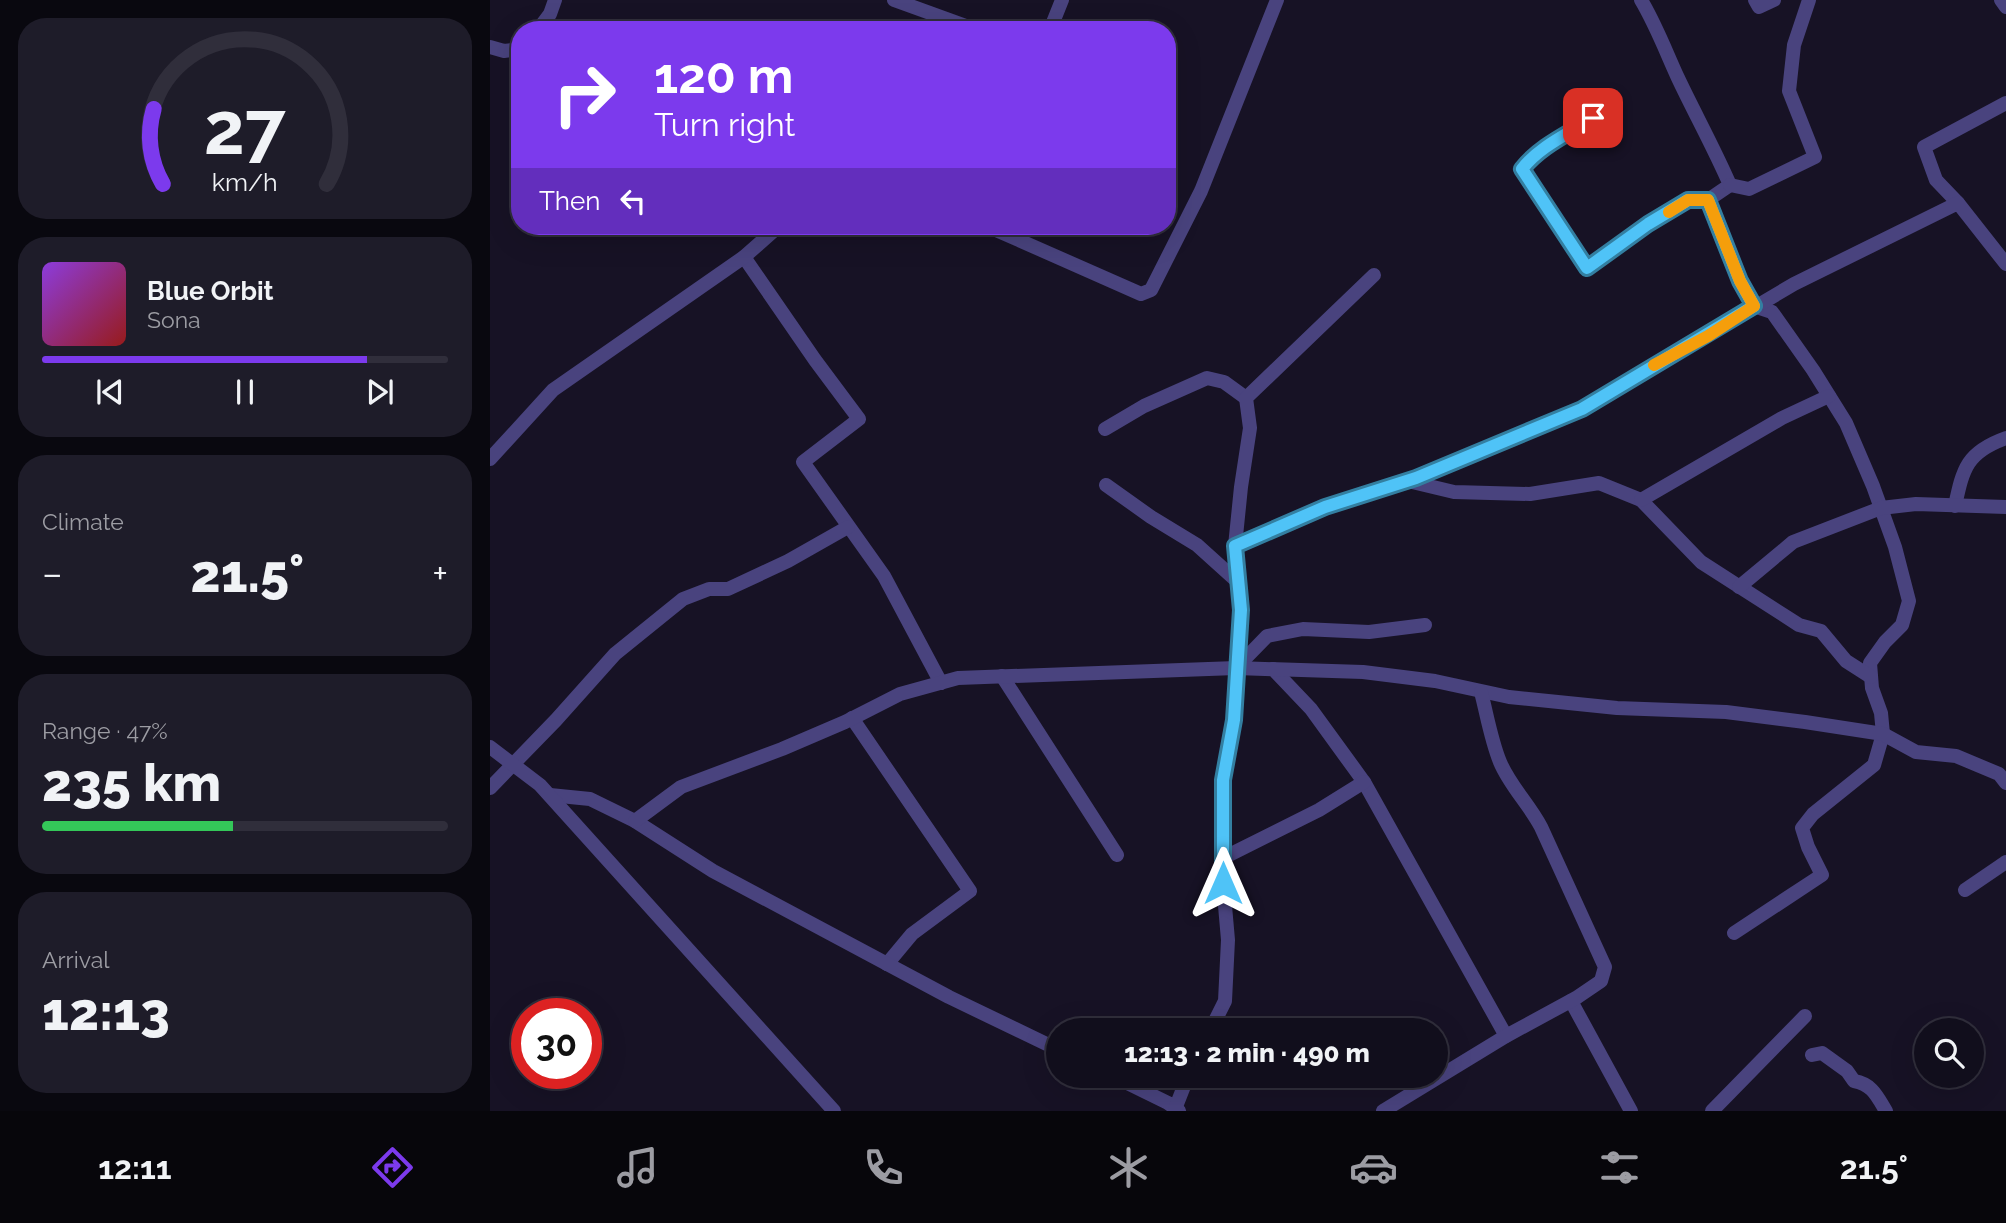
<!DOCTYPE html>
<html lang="en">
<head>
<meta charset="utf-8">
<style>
	:root { --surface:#110e1c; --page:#1e1c29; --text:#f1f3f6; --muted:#9c9ca3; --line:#302e3b; --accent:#7c3aed }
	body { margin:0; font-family:Raleway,sans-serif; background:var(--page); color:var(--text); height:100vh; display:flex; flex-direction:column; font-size:26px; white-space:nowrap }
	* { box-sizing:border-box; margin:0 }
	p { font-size:23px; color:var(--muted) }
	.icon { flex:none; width:38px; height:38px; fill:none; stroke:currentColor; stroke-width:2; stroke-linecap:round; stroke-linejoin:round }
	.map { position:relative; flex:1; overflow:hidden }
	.sheet { display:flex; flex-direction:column; gap:18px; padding:18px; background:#09080f; width:490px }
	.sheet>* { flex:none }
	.hud { position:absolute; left:21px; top:21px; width:665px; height:214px; border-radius:28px; box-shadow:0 7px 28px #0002,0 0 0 2px var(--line); background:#7c3aed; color:#fff; overflow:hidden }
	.buttons { position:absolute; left:1424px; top:1018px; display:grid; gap:14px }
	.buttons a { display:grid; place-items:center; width:70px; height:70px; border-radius:50%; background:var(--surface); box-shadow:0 7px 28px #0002,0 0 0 2px var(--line); font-size:35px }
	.speed { position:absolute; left:21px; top:998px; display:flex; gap:14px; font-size:35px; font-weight:700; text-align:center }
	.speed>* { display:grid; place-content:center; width:91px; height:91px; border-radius:50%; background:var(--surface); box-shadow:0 7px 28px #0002,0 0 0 2px var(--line); line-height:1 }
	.speed .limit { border:10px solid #d22; background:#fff; color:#111 }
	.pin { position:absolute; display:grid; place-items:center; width:60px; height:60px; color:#fff; margin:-30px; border-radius:14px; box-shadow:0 4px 10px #0006 }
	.me { position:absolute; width:77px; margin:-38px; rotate:0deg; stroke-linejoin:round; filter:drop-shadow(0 0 5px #0008) }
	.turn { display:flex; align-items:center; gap:24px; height:147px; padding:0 28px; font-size:32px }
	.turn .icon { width:91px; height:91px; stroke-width:2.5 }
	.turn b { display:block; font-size:49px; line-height:60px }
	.then { display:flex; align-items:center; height:66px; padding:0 28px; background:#0003; gap:14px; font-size:26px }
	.big { font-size:52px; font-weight:800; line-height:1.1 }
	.sheet .tile { flex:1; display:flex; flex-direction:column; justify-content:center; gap:10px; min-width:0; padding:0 24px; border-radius:28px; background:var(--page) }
	.sheet .dial { align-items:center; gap:0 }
	.dial svg { height:182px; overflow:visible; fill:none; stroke:var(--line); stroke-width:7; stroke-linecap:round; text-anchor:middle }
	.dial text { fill:var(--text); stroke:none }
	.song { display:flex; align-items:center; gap:21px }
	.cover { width:84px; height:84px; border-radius:10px; background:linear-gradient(135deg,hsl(270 70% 55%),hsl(0 70% 35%)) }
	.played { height:7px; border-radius:4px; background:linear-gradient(90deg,var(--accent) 80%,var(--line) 80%) }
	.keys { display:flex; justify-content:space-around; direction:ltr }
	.heat { display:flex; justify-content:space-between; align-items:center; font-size:38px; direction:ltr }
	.charge { height:10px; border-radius:5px; background:linear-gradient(90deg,#34c759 47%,var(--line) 0) }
	.trip { position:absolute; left:556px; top:1018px; width:402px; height:70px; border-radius:35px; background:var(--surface); box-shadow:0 7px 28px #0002,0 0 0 2px var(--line); font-weight:800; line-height:70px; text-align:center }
	.dock { display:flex; height:112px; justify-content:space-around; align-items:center; background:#07060b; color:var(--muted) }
	.dock .icon { width:49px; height:49px }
	.dock .on { color:var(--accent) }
	.dock b { font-size:32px; color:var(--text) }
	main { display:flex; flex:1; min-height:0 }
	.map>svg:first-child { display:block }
</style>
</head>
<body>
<main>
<section class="sheet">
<div class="tile dial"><svg viewBox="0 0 100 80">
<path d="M14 69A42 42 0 1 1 86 69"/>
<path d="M14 69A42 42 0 0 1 10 36" stroke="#7c3aed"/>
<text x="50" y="56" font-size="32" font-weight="700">27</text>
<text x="50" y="72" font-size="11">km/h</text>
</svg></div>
<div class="tile">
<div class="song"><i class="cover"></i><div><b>Blue Orbit</b><p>Sona</p></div></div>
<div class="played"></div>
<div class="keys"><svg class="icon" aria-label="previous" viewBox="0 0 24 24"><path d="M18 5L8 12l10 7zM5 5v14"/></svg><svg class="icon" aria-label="pause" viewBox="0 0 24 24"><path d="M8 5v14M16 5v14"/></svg><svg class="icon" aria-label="next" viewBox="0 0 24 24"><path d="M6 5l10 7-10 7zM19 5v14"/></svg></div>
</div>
<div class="tile"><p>Climate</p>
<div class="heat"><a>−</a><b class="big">21.5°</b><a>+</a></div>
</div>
<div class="tile"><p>Range · 47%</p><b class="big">235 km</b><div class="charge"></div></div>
<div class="tile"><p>Arrival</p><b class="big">12:13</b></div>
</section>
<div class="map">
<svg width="1516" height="1111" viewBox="0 0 1516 1111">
	<rect width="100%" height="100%" fill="#171225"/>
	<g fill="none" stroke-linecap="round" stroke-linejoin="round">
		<!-- minor -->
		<g stroke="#49437e" stroke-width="14">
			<path d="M404,0l83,30"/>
			<path d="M1151,0c15,25 25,52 37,78 17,36 36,70 52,107l-22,15 32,81 14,25 18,6 41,58 33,53 27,63 22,61 14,54 -7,24 -17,17 -15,21 2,25 9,25 2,21 -9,31 -61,49 -11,14 6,19 14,28 -88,58"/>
			<path d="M1265,0l4,7 15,-7"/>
			<path d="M1511,0l5,7"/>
			<path d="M48,30l12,-16 5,-14"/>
			<path d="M560,30l12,-30"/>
			<path d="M0,47l14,4 16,-2"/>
			<path d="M1103,118c-25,16 -53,28 -71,51l65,99 61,-44 40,-24h20"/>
			<path d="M1240,185l19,4 66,-32 -26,-66 5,-46 15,-45"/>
			<path d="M1468,203l-22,-23 -12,-33 82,-44"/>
			<path d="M497,226l154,68 10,-4 50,-99 76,-191"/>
			<path d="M254,257l71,103 44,59 -56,43 81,114 57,107"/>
			<path d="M615,429l39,-23 63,-28 17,4 22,16"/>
			<path d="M0,459l63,-69 191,-133 35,-31"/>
			<path d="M918,481l46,11 76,2 69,-11 42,17 60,62 98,63 22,6 25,30 25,16"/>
			<path d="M616,485l45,32 46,28 41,37"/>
			<path d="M1151,500l141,-82 47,-22"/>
			<path d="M1465,506c8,-38 12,-54 51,-68"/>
			<path d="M745,546l90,-39 91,-29 166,-69 212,-125 164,-81 48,61"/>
			<path d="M1249,587l54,-45 88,-34 35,-4 90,3"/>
			<path d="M746,668l31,-32 36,-7 66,3 56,-7"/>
			<path d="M783,669l38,40 53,73 142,254"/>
			<path d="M512,676l115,179"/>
			<path d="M362,718l118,173 -58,43 -25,30"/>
			<path d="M0,788l66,-68 59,-66 68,-55 26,-10h19l60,-28 60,-34"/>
			<path d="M60,795l40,4 45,22 78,50 236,126 110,53"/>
			<path d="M145,821l46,-34 101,-38 63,-27 55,-28 58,-16 278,-10 127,4 72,9 74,16 108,11 109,4 79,10 78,12 33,18 40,4 43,18 7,9"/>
			<path d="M733,858l96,-48 45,-28"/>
			<path d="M1475,890l41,-28"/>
			<path d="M1081,1001l60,110"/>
			<path d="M720,1031l15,-30 3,-61 -5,-57v-103l11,-60 7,-110 -6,-64 6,-59 9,-59 -4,-30 128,-123"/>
			<path d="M1322,1055l10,-2 25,18 7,10c18,3 23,15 32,30"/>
			<path d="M623,1076l55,27 11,8"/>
			<path d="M685,1109l13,-33"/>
			<path d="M893,1111l123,-75 70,-38 25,-17 4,-14 -64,-140c-12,-23 -31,-41 -41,-65 -9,-22 -13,-47 -19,-70"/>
			<path d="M1222,1111l93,-95"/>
		</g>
		<!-- tertiary -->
		<path stroke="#49437e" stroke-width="14" d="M0,747l50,38 294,326"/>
	</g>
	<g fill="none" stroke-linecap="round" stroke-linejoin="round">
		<defs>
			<path id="route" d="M733,883v-103l11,-60 7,-110 -6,-64 90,-39 91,-29 166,-69 172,-103 -14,-25 -32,-81h-20l-40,24 -61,44 -65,-99c18,-23 46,-35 71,-51"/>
		</defs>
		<!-- route casing -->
		<use href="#route" stroke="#337fa1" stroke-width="18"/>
		<!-- route -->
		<use href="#route" stroke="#4fc3f7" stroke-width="12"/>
		<!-- slow -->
		<path stroke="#f59e0b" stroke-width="12" d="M1164,365l54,-29 46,-30 -14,-25 -32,-81h-20l-19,12"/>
	</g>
</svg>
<div class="buttons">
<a><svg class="icon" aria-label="search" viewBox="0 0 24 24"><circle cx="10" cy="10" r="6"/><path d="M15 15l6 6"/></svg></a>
</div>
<div class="speed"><div class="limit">30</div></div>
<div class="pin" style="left:1103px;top:118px;background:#d93025"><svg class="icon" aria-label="arrive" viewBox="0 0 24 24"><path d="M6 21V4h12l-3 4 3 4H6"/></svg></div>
<svg class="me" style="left:733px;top:883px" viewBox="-20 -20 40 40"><path d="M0-17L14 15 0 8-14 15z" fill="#4fc3f7" stroke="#fff" stroke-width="4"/></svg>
<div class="trip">12:13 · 2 min · 490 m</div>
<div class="hud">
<div class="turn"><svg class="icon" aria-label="right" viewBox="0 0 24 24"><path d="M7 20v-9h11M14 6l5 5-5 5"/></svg><div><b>120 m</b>Turn right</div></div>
<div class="then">Then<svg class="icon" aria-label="left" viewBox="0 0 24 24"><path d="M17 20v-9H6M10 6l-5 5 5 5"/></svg></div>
</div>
</div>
</main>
<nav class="dock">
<b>12:11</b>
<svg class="icon on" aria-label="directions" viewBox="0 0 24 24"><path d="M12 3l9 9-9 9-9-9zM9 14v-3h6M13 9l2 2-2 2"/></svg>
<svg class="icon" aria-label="music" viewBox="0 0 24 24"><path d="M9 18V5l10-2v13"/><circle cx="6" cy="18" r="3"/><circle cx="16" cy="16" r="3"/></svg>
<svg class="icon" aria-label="phone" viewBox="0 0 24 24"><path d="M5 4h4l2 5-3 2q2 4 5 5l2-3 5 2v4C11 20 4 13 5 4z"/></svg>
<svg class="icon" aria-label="climate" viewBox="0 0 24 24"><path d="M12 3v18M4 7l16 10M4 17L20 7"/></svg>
<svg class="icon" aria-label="car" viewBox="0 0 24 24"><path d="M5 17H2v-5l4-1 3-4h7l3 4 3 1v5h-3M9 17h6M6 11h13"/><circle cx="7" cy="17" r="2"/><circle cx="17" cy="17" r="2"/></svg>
<svg class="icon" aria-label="filters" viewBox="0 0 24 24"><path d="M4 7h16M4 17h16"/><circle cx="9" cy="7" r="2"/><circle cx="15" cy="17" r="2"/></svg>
<b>21.5°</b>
</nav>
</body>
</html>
